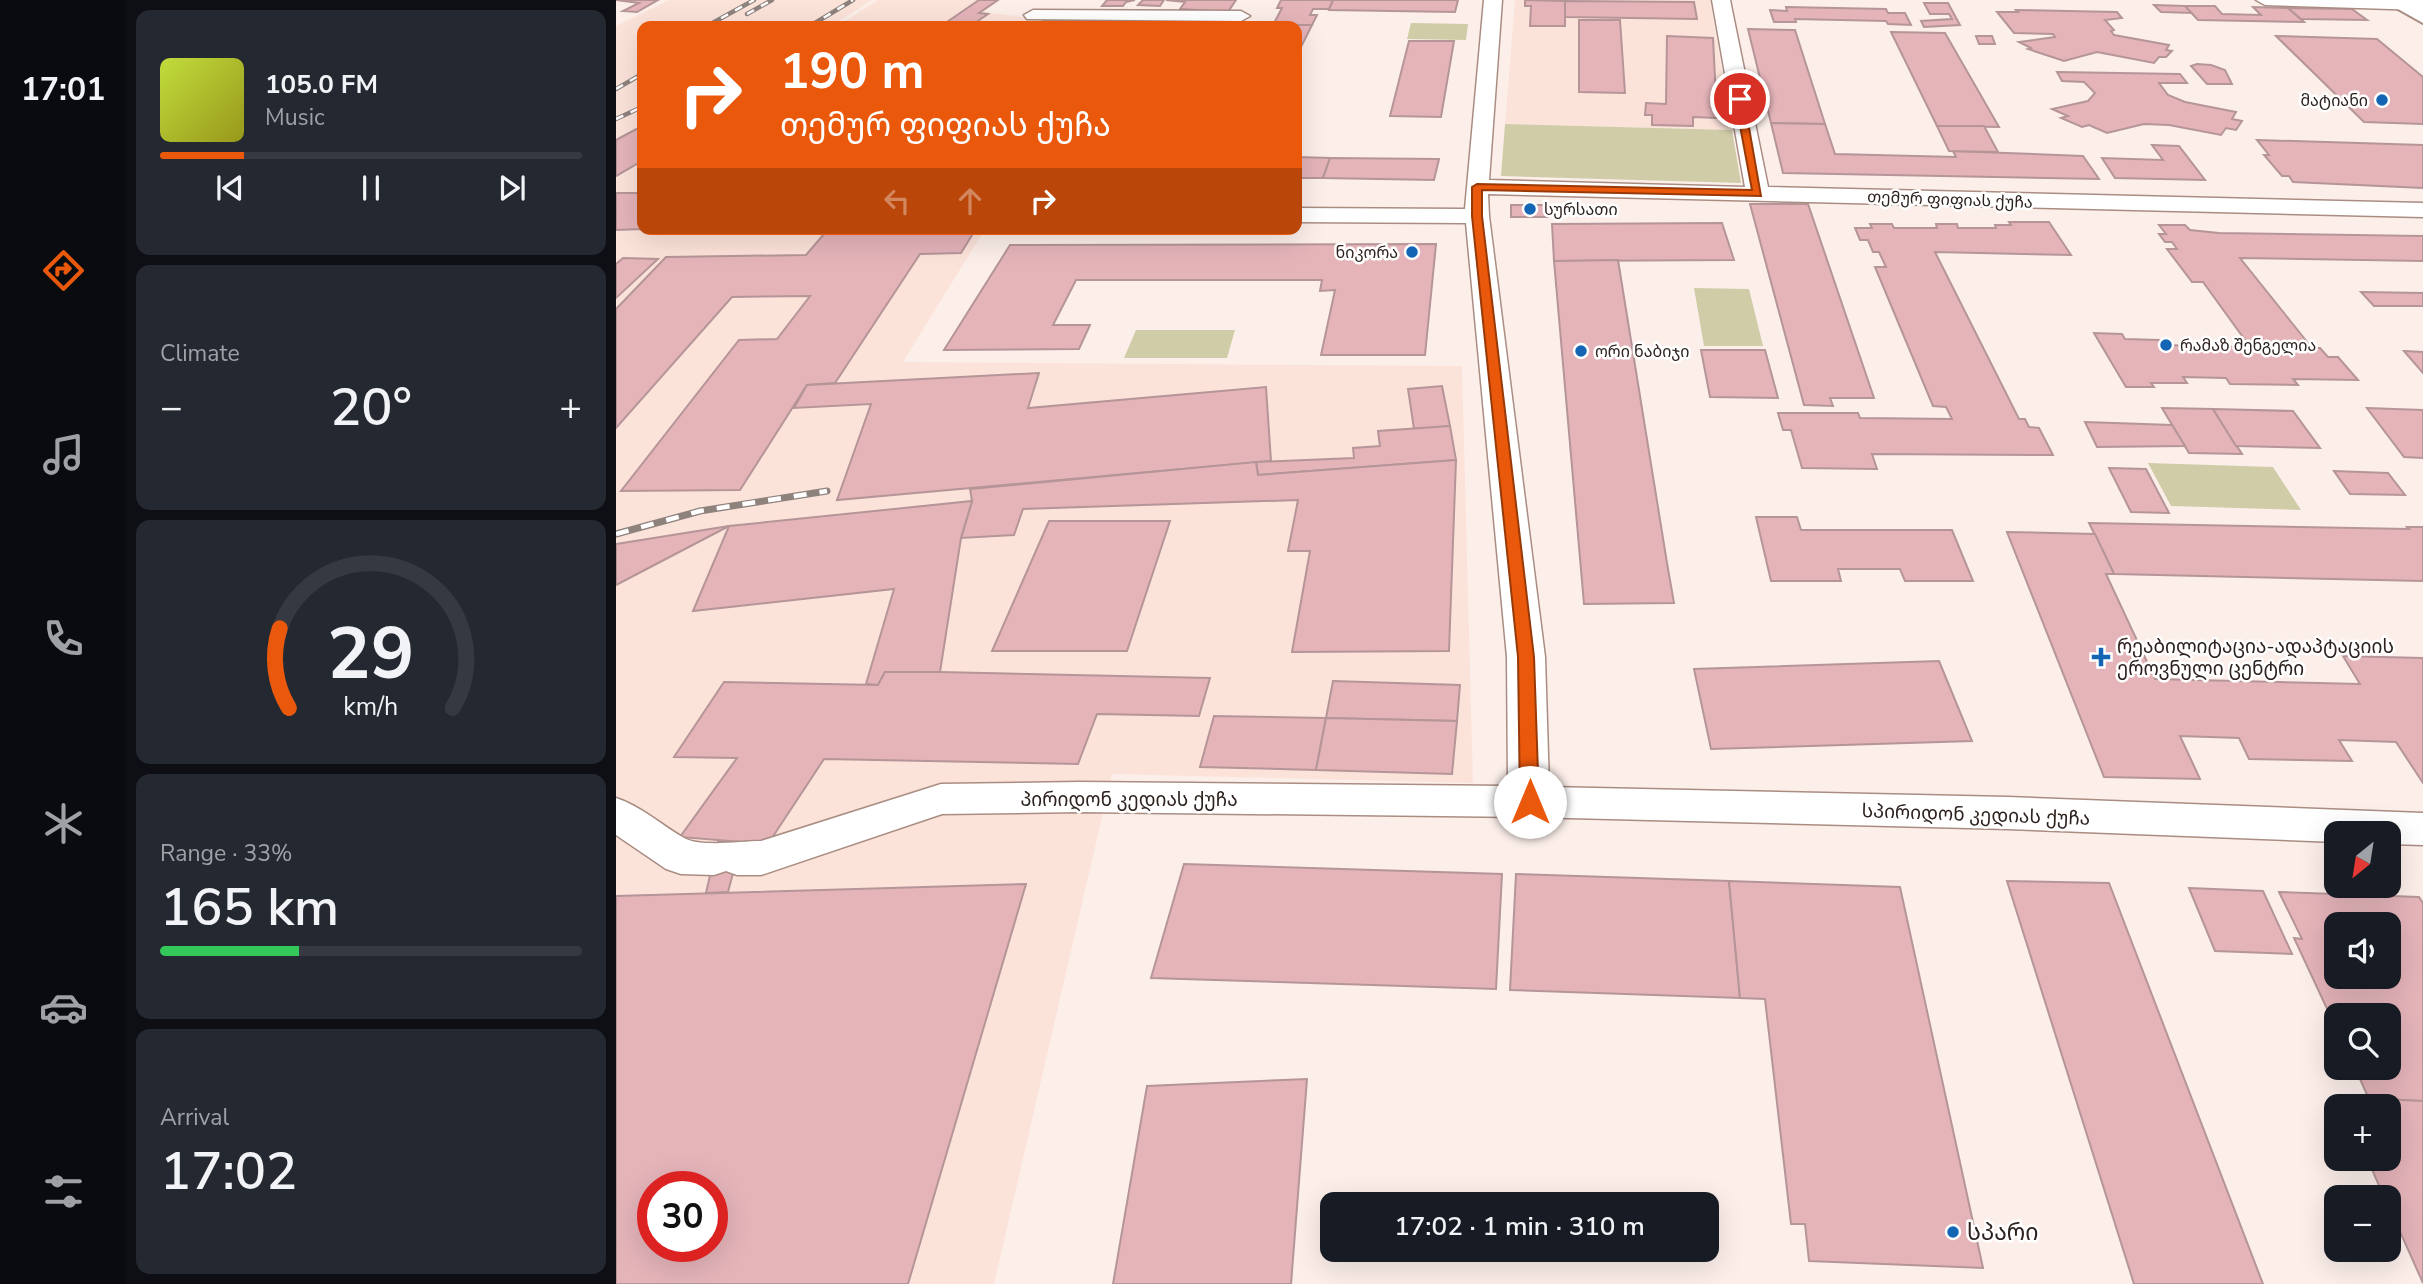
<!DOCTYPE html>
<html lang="en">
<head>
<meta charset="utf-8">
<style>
	:root { --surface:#171b24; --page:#242831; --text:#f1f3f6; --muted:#9ea1a6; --line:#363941; --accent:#ea580c }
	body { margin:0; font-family:"Nunito Sans","Noto Sans Georgian",sans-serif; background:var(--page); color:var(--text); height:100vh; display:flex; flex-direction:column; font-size:26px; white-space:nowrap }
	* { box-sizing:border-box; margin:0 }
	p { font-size:23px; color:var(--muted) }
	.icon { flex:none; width:38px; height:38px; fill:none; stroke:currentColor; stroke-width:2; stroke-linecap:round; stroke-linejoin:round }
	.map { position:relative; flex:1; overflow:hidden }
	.side { display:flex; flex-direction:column; gap:10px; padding:10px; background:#0d0f14; width:490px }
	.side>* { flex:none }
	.top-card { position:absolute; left:21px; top:21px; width:665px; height:214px; border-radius:14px; box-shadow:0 7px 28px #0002; background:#ea580c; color:#fff; overflow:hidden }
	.needle { width:46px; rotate:210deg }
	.tools { position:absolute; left:1708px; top:821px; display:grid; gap:14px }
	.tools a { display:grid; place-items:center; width:77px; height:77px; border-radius:14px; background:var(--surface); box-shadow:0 7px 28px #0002; font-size:35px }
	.speed { position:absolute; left:21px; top:1171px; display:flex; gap:14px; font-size:35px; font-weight:700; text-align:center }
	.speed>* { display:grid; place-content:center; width:91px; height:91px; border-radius:50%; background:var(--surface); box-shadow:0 7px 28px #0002; line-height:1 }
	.speed .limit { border:10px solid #d22; background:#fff; color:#111 }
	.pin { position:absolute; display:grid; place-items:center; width:60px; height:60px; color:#fff; margin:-30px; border:4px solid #fff; border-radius:50%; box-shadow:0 2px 7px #0007 }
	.me { position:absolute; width:77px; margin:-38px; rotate:0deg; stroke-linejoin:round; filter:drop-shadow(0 0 5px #0008) }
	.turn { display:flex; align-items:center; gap:24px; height:147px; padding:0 28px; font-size:32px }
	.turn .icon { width:91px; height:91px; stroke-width:2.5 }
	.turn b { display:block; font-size:49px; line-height:60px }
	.lanes { display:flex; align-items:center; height:66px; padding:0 28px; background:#0003; justify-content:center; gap:35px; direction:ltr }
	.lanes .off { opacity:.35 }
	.big { font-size:52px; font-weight:600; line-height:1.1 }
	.side .card { flex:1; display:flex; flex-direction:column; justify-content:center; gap:10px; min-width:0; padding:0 24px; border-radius:14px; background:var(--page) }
	.side .dial { align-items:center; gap:0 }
	.dial svg { height:182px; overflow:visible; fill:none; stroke:var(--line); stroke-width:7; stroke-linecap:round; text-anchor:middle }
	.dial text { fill:var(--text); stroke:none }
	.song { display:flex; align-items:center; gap:21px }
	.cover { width:84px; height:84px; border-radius:10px; background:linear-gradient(135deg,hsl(70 70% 55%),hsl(60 70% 35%)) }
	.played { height:7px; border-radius:4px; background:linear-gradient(90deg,var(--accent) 20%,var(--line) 20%) }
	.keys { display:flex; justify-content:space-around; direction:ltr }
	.heat { display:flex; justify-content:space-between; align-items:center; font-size:38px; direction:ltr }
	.charge { height:10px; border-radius:5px; background:linear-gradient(90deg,#34c759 33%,var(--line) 0) }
	.trip { position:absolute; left:704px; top:1192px; width:399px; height:70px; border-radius:14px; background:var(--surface); box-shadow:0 7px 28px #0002; font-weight:600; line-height:70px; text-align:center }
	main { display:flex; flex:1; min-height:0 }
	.tabs { display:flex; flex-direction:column; width:126px; justify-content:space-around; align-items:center; background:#090b0e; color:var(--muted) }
	.tabs .icon { width:49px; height:49px }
	.tabs .active { color:var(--accent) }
	.tabs b { font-size:32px; color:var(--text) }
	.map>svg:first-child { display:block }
</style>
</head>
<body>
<main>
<nav class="tabs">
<b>17:01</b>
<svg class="icon active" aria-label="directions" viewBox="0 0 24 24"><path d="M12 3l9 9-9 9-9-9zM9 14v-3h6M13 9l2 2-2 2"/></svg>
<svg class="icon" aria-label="music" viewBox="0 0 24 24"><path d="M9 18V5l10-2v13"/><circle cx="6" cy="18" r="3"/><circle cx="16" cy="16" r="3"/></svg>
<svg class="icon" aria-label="phone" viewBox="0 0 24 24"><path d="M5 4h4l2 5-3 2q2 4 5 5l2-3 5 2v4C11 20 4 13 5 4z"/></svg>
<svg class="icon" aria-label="climate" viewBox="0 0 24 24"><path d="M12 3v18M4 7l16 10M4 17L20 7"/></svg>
<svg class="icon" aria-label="car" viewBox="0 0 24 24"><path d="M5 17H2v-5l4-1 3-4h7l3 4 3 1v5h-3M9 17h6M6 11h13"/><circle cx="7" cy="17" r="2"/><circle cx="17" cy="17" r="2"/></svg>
<svg class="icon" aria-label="filters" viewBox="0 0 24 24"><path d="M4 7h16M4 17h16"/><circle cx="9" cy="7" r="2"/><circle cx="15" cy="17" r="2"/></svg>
</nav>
<section class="side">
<div class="card">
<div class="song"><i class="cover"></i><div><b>105.0 FM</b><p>Music</p></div></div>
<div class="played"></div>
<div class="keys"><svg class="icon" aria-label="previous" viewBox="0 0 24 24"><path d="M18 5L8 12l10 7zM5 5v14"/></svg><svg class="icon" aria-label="pause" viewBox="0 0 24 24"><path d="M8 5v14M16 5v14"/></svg><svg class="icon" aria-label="next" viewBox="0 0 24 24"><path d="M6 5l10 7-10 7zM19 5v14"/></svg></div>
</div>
<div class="card"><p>Climate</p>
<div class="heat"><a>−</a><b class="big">20°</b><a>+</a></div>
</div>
<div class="card dial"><svg viewBox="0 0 100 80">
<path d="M14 69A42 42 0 1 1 86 69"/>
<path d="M14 69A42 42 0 0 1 10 34" stroke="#ea580c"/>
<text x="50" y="56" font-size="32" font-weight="700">29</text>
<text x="50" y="72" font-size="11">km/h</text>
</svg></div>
<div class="card"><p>Range · 33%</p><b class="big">165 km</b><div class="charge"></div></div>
<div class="card"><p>Arrival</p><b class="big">17:02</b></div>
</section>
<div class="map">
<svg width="1807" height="1284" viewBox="0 0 1807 1284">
	<rect width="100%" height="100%" fill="#fcefea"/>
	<!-- built -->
	<g fill="#fce3da" fill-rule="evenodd">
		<path d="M53,0h203l-41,26h-189v104l-26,10v-114z"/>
		<path d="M262,0h122l-16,12 46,6 -9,8h-183z"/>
		<path d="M899,0h195l22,130 -227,-6z"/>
		<path d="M26,135v94h343l-82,133 559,4 11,417 -361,-9 -118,510h-378v-1139zM37,1186h59v60h-59z"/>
	</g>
	<!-- green -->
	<g fill="#d0cca8">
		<path d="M795,23l57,1 -2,16 -59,-1z"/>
		<path d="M889,124l227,6 9,53 -240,-7z"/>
		<path d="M1078,288l55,1 14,57h-59z"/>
		<path d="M520,330h99l-8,28h-103z"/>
		<path d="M1532,463l125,4 28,43 -130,-4z"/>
	</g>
	<!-- building -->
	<g fill="#e4b4b9" stroke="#b59598" stroke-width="2" fill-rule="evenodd">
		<path d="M0,0h42l-21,12 -14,-1 16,-8z"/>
		<path d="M363,0h19l-19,13 9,1 -16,11 -28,-1z"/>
		<path d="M491,0h28l-9,2 -3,4h-21z"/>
		<path d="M527,0h21l-4,6 -22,-1z"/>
		<path d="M550,0h70l-8,12 -48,-3 5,-7z"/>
		<path d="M665,0h52l-4,9h-16l-3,6h7l-5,10h-39l9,-17h-5z"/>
		<path d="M717,0h125l-3,12 -126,-2z"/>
		<path d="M909,0l40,1v25h-35l1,-20h-6z"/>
		<path d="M949,1l129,1 3,17 -132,-2z"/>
		<path d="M1308,3h24l12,22 -36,2 -3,-6 31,-2 -3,-5h-19z"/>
		<path d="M1538,5l31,1 7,7 -31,-1z"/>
		<path d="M1569,6h30l7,8 39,1 -8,-8 35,1 16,14 -106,-2z"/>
		<path d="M1170,7l100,2 2,4h17l6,12 -23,-1 -2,-3 -91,-2 1,3h-22l-4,-12 17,1z"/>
		<path d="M1672,8l64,1 15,11 -66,-1z"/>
		<path d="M1400,10l101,2 5,6 -17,2 9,10 -3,1 3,4 55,10 -3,5 6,1 -6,6h-7l-5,6 -57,-11 -33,9 -36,-12 3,-1 -12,-6 36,-5 -2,-3 -39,-1 -17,-21h21z"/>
		<path d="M428,20l65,1 -5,5h-66z"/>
		<path d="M963,20h41l5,73 -46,-1z"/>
		<path d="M646,24l11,1h39l-15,30v-29z"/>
		<path d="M1132,29l47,1 30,94 -54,-1z"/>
		<path d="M1275,32l54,1 54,94 -62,-1z"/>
		<path d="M1051,36l46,2 4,80 -24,-1v9l-41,-1v-10h-7l1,-12 20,1z"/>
		<path d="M1360,36h16l3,8h-16z"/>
		<path d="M1660,36l101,3 46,38v47l-59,-2z"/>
		<path d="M793,41h45l-13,76 -51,-1z"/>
		<path d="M1581,64l14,1 14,5 7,14h-25l-16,-18z"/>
		<path d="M1441,72l123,2 7,9h-28l9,12 17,7 51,10 -4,7 10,2 -6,9 -10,-2 -5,7 -52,-10 -25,-1 -37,9 -18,-8 -7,2 -21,-9 7,-2 -16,-7 36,-8 7,-8 -11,-11 -22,-1z"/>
		<path d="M1155,123l54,1 10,30 121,3 -3,-6 130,5 16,23 -316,-6z"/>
		<path d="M26,126v35l-26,15v-36z"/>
		<path d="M1321,126h47l14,26 -49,-1z"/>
		<path d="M1641,140l166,5v43l-130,-6 -4,-6h-7l-18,-21h5z"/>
		<path d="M1536,145l27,1 26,34 -90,-2 -13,-20 61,2z"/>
		<path d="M681,157l33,1 -7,20h-26z"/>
		<path d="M714,158l109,1 -5,21 -111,-2z"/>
		<path d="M0,193h26v36l-26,1z"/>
		<path d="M1134,204h58l66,194h-44l3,8 -29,-1z"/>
		<rect x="895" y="205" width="37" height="12"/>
		<path d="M1393,222h40l22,33 -136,-3 84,167h6l4,8 10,1 14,27 -181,-1 5,15 -75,-1 -11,-38h-8l-5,-17h80l2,5 92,1 -6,-12 -13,-1 -58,-139h11l-7,-15h-6l-5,-12h-8l-5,-12h17l-2,-4h22l2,4h43l-1,-4h21l1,4h38l-1,-3h16z"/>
		<path d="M1106,223l12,37 -180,1 -2,-37z"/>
		<path d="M1543,225h26l5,5 29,3 204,3v25l-183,-3 72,90h8l8,9h10l20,23 -65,-1 5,6 -68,-1 -4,-6 -43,-1 4,6h-36l3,4h-28l-32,-54 28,1 3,5 34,1 3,5 88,2 -47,-65h-11l-25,-33h10l-5,-7h-7l-6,-8h7z"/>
		<path d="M358,232l-13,21 -41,1 -85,129 -28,2 -67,105 -119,1 118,-151 38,-1 33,-43 -78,1 -116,131v-119l50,-52 140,-2 18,-21z"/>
		<path d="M820,244l-11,111h-104l14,-65 -15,1 2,-11h-246l-23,45h37l-11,24 -135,1 66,-105z"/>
		<path d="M7,258l35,1 -42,39v-34z"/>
		<path d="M1002,260l49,303 7,40 -90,1 -30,-343z"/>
		<path d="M1745,292l62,1v13h-49z"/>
		<path d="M1085,350h64l13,48 -68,-1z"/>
		<path d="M1788,351l19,1v21z"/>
		<path d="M423,373l-11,35 238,-21 5,74 -434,39 34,-96 -77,4 13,-23z"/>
		<path d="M826,386l8,40 -36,3 -6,-40z"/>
		<path d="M1546,408l51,1 29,45 -53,-1z"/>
		<path d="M1751,408l56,2v48l-19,-1z"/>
		<path d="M1597,409l80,2 27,37 -84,-2z"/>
		<path d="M1469,422l87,3 13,21 -88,1z"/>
		<path d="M834,426l6,34 -198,15 -2,-13 98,-4 -1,-10 27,-2 -2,-15z"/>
		<path d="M840,460l-7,191 -157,1 18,-101h-22l10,-51 -275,9 -9,26 -53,3 11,-37 -2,-12 286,-27 2,13z"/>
		<path d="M1493,468l37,1 23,44 -38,-1z"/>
		<path d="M1718,471l54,2 17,22 -55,-1z"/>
		<path d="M356,501l-11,37 -21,134h-55l-7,13 -12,-1 28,-95 -201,22 36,-85z"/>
		<path d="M1140,517h41l4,13h151l21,51h-68l-5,-12h-62l3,12h-70z"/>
		<path d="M433,521h121l-43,130h-135z"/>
		<path d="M1473,523l320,6 -2,-2h16v54l-309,-7z"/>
		<path d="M113,526l-113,59v-41z"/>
		<path d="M1391,532l88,2 19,40h-8l49,105 205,5 -17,-28 80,2v125l-27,-41 -57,-2 13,21 -103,-2 -10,-21 -59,-2 20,43 -96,-2z"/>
		<path d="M1323,661l33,80 -261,8 -17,-80z"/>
		<path d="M269,672h55l270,6 -11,38 -102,-2 -19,50 -254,-5 -56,85 -88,-7 57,-79 -63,-1 50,-75 154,3z"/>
		<path d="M717,681l127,4 -3,36 -131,-3z"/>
		<path d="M598,716l112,2 -10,52 -116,-3z"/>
		<path d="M710,718l131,3 -5,53 -136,-4z"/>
		<path d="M102,841l22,1 -3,16 -9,34 -22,1z"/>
		<path d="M568,864l318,10 -6,115 -345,-11z"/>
		<path d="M900,874l213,7 11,117 -230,-8z"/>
		<path d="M1113,881l171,6 83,381 -174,-7 -4,-37h-14l-26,-225 -25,-1z"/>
		<path d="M1391,881l102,2 154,401h-129z"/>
		<path d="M410,884l-118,400h-292v-388zM37,1186h59v60h-59z"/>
		<path d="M1573,888l74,3 29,63 -77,-3z"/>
		<path d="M1663,892l140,5 4,6v198l-54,-2 -14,-31h34v-53h-53v13l-42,-90 8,1zM1720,924h53v52h-53z"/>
		<path d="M691,1079l-16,205h-178l34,-198z"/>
		<path d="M1724,1097l83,4v182l-34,-76v-10h-5l-17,-39h22v-52h-45z"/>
	</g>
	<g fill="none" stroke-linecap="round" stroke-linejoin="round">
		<defs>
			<g id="street">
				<path d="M868,0h18l-13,180 256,7 -33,-187h18l38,187 655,16v14l-935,-23 1,22 56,441 4,130 459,10 415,16v32l-34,-1v-11h-53v9l-328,-13 -479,-12 -450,-5 -137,2 -181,61h-24l-11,-4 -12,4 -33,-1 -15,-5 -50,-34v-37c27,9 46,28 70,41 17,8 56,2 75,2l180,-57 138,-2 429,4 -1,-129 -41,-434 -169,-1v-14l168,1z"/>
				<path d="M1640,0h167v10l-158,-5z"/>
				<path d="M417,10l208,1 9,5 -9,5 -214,-2 -3,-4z"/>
			</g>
			<path id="secondary" d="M1766,0h23l18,10v13z"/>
		</defs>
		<!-- street casing -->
		<use href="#street" stroke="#aa8d82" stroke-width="3"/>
		<!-- secondary casing -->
		<use href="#secondary" stroke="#aa8d82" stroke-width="4"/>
		<!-- street -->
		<use href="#street" fill="#fff" fill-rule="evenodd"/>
		<!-- secondary -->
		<use href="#secondary" fill="#fff" fill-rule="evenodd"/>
		<defs>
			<g id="rail-far1">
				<path d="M131,14l25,-14"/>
				<path d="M91,26l47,-26"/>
				<path d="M194,26l43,-26"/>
				<path d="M0,89l26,-15"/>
				<path d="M0,119l26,-12"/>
			</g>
			<path id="rail" d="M0,534l84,-23 127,-20"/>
		</defs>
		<!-- rail-far1 casing -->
		<use href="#rail-far1" stroke="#8e827d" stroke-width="4.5"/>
		<!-- rail casing -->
		<use href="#rail" stroke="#8e827d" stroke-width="7"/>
		<!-- rail-far1 -->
		<use href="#rail-far1" stroke="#fff" stroke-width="2.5" stroke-dasharray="8" stroke-linecap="butt"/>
		<!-- rail -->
		<use href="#rail" stroke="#fff" stroke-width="4.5" stroke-dasharray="13" stroke-linecap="butt"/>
	</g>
	<!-- route -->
	<path fill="#ea580c" stroke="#983908" stroke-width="2" d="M1124,96l4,3 17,97 -279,-6v26l52,441 5,145 -3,5h-13l-3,-5 -2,-145 -46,-441v-29l5,-3 275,6 -17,-91z"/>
	<!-- markers -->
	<g fill="#1465b3" stroke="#fff" stroke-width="2.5">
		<circle cx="1766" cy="100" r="7"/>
		<circle cx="914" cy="209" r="7"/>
		<circle cx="796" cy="252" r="7"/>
		<circle cx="1550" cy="345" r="7"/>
		<circle cx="965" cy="351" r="7"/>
		<path d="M1481.5 646.5h7v7h7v7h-7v7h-7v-7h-7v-7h7z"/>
		<circle cx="1337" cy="1232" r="7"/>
	</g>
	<g text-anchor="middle" stroke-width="5" stroke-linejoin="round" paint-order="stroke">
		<!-- far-poi labels -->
		<g font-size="16" fill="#2d221e" stroke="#fff" text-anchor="start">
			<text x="1752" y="106" text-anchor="end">მატიანი</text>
			<text x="928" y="215">სურსათი</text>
			<text x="782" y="258" text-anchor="end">ნიკორა</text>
			<text x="1564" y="351">რამაზ შენგელია</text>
			<text x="979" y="357">ორი ნაბიჯი</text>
		</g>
		<!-- far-street labels -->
		<g font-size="16" fill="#2d221e" stroke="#fff">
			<text transform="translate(1334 199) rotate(2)" y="6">თემურ ფიფიას ქუჩა</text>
		</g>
		<!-- poi labels -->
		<g font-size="19" fill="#2d221e" stroke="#fff" text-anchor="start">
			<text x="1501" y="653">რეაბილიტაცია-ადაპტაციის<tspan x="1501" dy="22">ეროვნული ცენტრი</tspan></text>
		</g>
		<!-- street labels -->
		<g font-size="19" fill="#2d221e" stroke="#fff">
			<text x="513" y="806">პირიდონ კედიას ქუჩა</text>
			<text transform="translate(1360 814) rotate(2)" y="7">სპირიდონ კედიას ქუჩა</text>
		</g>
		<!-- near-poi labels -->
		<g font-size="23" fill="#2d221e" stroke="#fff" text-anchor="start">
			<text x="1351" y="1240">სპარი</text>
		</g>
	</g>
</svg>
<div class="tools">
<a><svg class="needle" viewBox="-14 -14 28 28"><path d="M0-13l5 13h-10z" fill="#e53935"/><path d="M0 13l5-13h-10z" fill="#9ea1a6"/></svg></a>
<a><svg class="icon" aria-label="sound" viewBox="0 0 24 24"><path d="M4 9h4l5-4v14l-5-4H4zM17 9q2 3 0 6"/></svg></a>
<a><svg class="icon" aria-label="search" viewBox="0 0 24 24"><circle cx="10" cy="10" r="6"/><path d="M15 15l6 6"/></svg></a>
<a>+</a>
<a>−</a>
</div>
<div class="speed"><div class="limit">30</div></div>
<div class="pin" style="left:1124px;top:99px;background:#d93025"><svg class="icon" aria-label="arrive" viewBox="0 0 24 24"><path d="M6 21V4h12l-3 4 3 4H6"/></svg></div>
<svg class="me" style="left:914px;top:802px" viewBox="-20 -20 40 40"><circle r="19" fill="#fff"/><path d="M0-13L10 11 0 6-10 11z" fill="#ea580c"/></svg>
<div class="trip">17:02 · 1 min · 310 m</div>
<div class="top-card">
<div class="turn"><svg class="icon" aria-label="right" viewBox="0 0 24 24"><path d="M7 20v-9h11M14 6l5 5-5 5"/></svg><div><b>190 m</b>თემურ ფიფიას ქუჩა</div></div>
<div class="lanes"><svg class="icon off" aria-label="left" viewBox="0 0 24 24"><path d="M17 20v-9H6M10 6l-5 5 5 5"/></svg><svg class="icon off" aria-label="ahead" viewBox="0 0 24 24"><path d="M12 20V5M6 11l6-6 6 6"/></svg><svg class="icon" aria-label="right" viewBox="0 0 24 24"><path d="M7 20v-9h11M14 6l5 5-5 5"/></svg></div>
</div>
</div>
</main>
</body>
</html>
